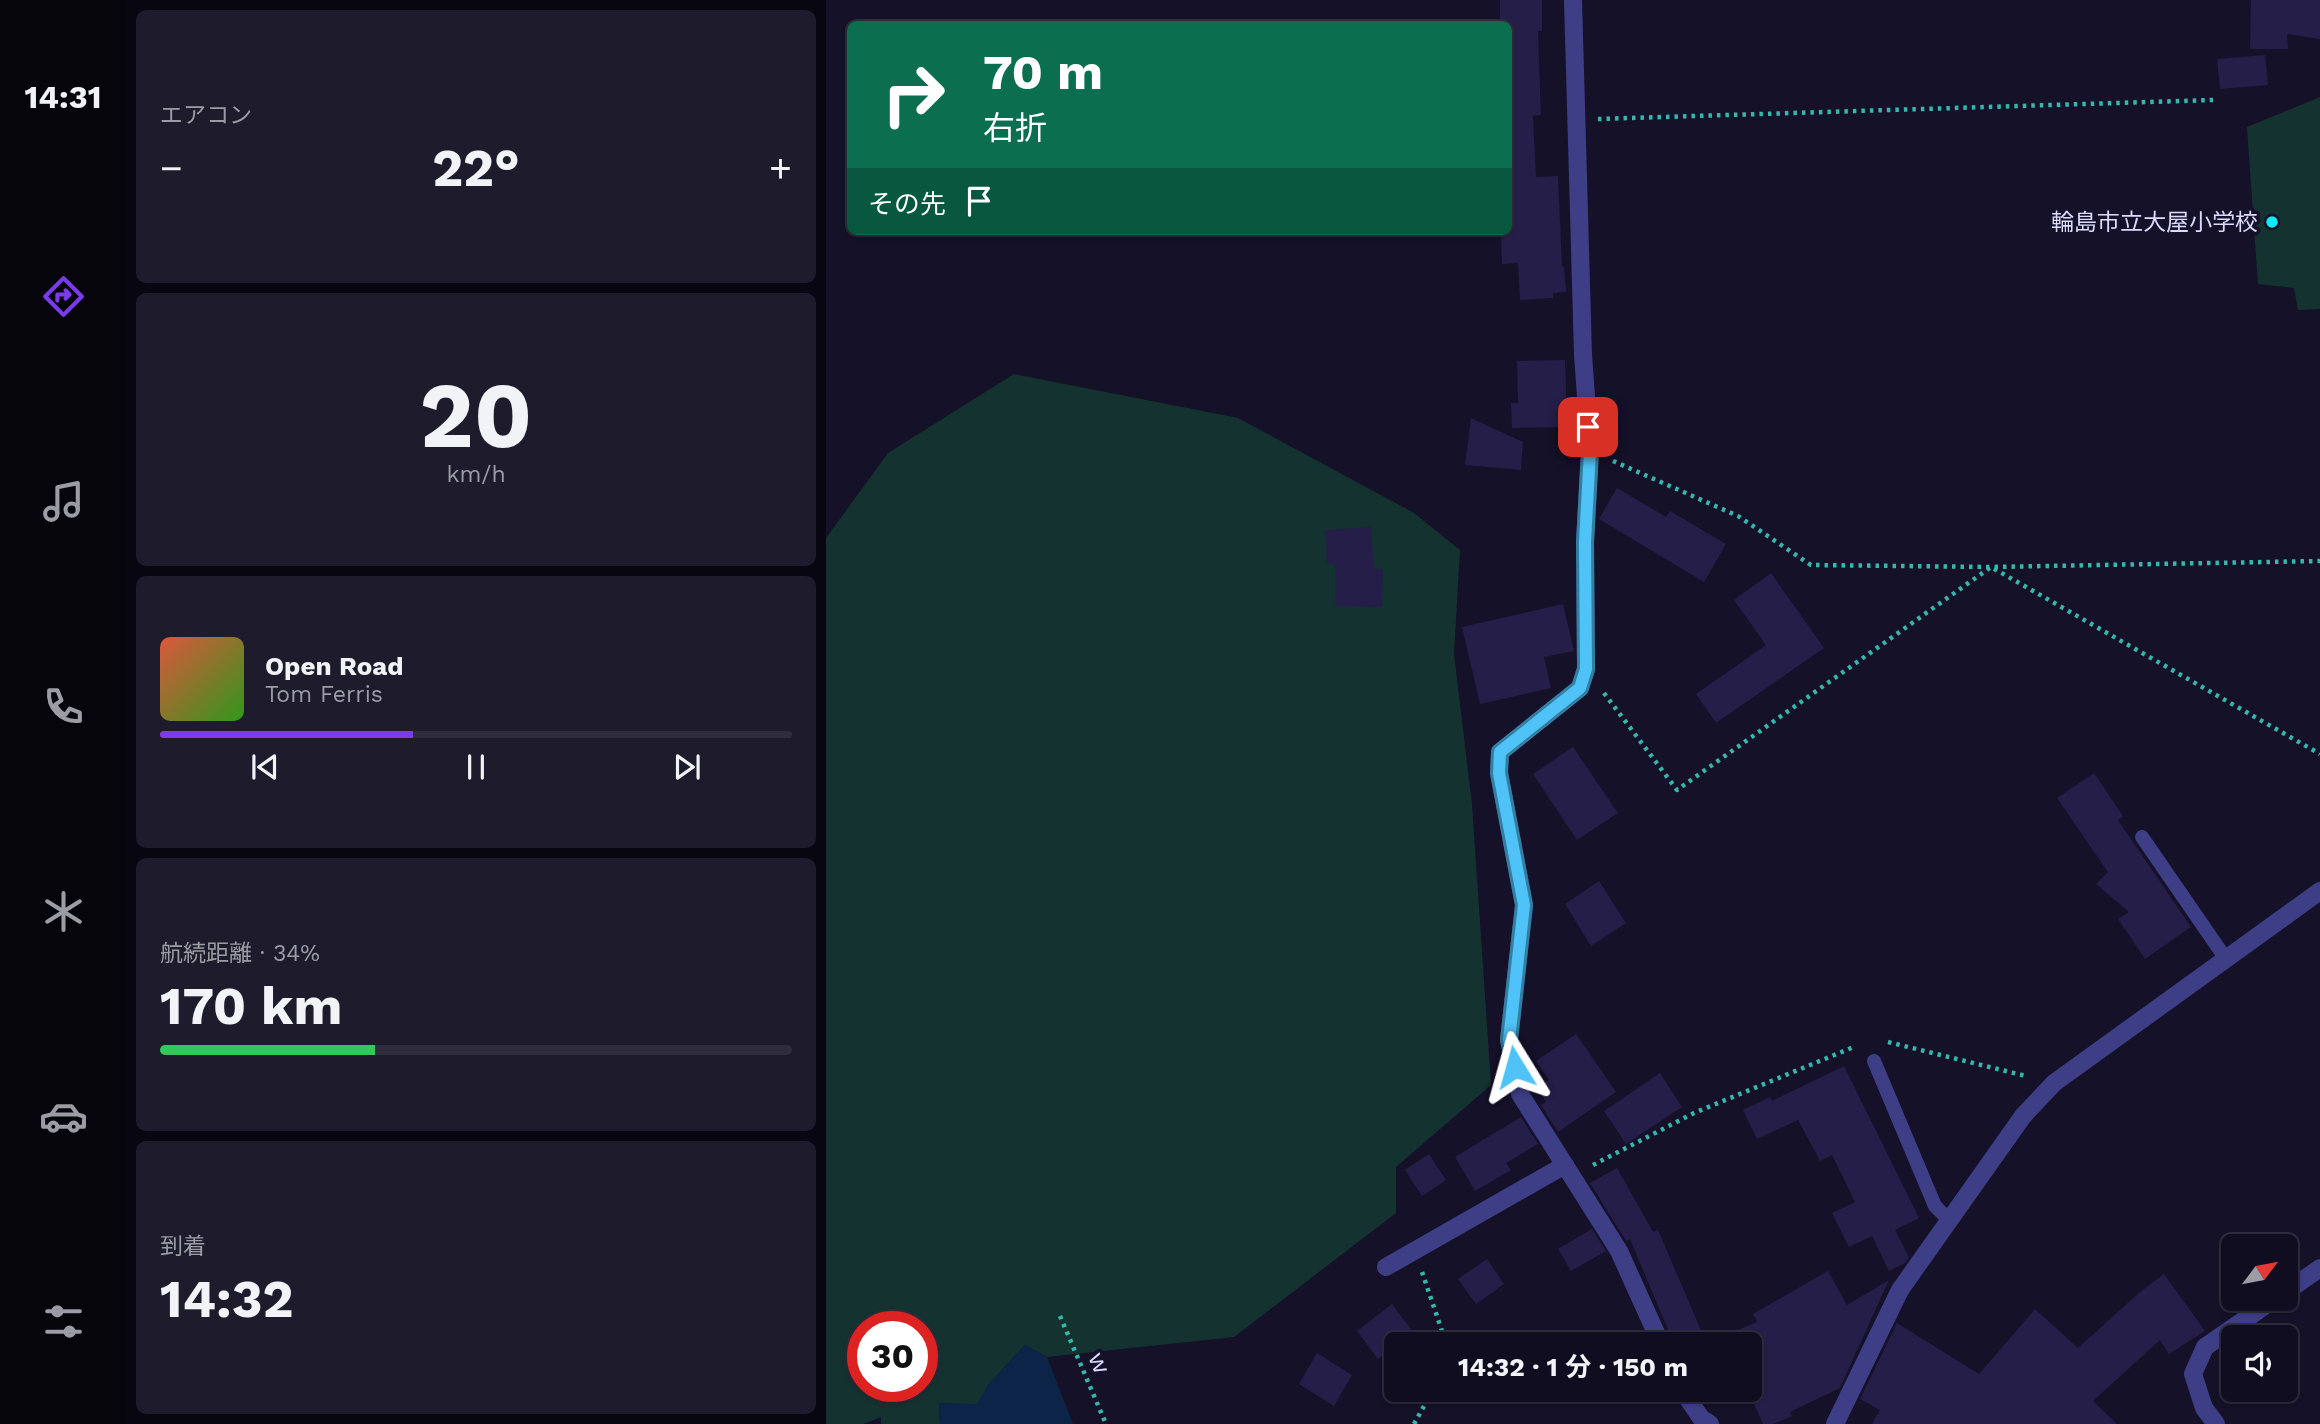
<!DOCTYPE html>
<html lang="ja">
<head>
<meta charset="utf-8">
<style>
	:root { --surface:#0f0d1f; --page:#1d1b2c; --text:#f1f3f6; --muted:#9b9ca4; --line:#2f2d3d; --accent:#7c3aed }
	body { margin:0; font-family:"Work Sans","Noto Sans JP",sans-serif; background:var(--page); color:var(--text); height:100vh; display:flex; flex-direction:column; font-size:26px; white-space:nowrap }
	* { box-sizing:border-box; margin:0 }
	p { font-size:23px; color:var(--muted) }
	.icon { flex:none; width:38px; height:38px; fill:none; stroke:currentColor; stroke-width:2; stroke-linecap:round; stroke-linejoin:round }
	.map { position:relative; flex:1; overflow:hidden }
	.sheet { display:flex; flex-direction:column; gap:10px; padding:10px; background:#080711; width:700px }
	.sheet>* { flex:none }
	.top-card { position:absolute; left:21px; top:21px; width:665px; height:214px; border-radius:10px; box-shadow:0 2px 5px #0004,0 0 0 2px var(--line); background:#0b6e4f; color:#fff; overflow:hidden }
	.needle { width:46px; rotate:58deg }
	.controls { position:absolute; left:1395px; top:1234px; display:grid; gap:14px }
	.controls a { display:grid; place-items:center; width:77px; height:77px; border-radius:10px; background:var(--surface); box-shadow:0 2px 5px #0004,0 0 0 2px var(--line); font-size:35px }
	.speed { position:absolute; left:21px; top:1311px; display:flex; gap:14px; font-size:35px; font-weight:700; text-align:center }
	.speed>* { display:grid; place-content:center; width:91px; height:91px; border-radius:50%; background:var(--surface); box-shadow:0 2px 5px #0004,0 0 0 2px var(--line); line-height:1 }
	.speed .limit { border:10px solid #d22; background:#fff; color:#111 }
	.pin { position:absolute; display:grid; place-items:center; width:60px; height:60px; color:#fff; margin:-30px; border-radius:14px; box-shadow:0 4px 10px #0006 }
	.me { position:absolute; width:77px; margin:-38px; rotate:352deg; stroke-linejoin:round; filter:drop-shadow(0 0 5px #0008) }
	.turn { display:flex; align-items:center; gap:24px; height:147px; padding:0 21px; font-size:32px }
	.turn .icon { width:91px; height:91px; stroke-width:2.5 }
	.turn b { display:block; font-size:49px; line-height:60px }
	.then { display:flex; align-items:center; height:66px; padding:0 21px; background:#0003; gap:14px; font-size:26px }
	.big { font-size:52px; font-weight:700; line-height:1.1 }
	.sheet .widget { flex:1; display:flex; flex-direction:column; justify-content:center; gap:10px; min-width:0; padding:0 24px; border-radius:10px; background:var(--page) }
	.sheet .dial { align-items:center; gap:0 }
	.dial b { font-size:91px; line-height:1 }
	.song { display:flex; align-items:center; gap:21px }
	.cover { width:84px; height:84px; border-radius:10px; background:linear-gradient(135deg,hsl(10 70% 55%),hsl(110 70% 35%)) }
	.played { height:7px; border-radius:4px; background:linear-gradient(90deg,var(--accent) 40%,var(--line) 40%) }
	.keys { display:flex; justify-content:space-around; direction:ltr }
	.heat { display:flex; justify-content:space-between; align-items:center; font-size:38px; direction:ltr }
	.charge { height:10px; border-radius:5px; background:linear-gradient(90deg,#34c759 34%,var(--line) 0) }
	.trip { position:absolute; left:558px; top:1332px; width:378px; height:70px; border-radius:10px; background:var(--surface); box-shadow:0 2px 5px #0004,0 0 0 2px var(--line); font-weight:700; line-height:70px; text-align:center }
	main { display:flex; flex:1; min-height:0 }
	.dock { display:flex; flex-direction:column; width:126px; justify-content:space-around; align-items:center; background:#06050c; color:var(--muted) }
	.dock .icon { width:49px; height:49px }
	.dock .on { color:var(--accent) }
	.dock b { font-size:32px; color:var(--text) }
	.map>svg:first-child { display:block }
</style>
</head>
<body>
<main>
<nav class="dock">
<b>14:31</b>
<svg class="icon on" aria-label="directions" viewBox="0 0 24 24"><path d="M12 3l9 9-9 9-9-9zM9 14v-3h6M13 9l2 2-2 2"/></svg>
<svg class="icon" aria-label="music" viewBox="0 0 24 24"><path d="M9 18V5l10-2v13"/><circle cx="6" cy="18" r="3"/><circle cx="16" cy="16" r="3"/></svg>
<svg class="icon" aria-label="phone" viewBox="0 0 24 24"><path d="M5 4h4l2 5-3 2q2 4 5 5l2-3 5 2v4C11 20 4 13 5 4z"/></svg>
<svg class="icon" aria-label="climate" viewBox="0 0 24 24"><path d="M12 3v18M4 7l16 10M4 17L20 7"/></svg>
<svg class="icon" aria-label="car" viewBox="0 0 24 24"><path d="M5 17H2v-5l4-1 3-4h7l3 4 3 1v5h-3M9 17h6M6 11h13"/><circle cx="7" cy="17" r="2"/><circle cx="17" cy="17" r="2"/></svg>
<svg class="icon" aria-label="filters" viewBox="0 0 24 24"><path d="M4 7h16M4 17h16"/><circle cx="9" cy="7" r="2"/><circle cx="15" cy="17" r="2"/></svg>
</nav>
<section class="sheet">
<div class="widget"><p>エアコン</p>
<div class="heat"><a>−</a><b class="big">22°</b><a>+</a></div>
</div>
<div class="widget dial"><b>20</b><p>km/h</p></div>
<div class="widget">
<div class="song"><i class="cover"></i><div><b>Open Road</b><p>Tom Ferris</p></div></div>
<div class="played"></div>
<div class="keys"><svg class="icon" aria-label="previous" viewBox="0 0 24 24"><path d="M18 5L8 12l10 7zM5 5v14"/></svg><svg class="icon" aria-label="pause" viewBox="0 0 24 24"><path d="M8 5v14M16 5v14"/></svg><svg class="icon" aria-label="next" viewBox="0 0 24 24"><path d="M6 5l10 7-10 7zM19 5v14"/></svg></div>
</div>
<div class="widget"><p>航続距離 · 34%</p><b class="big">170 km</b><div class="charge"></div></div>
<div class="widget"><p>到着</p><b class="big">14:32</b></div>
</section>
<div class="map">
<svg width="1494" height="1424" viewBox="0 0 1494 1424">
	<rect width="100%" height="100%" fill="#141129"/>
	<!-- green -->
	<g fill="#143330" fill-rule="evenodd">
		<path d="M1494,97v212l-22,1 -4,-22 -36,-4 -11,-157z"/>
		<path d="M188,374l224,44 176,95 46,37 -6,104 18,150 19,281 -95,82v46l-162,124 -187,20 -22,-12 -37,40 -11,20 -38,-2 1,21h-59v-7l-18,7h-37v-886l62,-85zM37,1326h59v60h-59z"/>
	</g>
	<!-- water -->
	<path fill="#0c2447" d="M199,1345l22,12 26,67h-133l-1,-21 38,1 11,-19z"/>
	<!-- building -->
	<g fill="#251e49">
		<path d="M674,0h42v31h-4l3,84 -8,1 3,61 22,-1 4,91h2l2,25 -13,1v5l-33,2 -2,-37 -16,1 -1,-33h7v-207h-8z"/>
		<path d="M1425,0h69v39l-33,-5 1,15h-38z"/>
		<path d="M1439,55l3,30 -48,4 -3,-30z"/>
		<path d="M739,360l2,67 -55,1 -1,-25h7l-1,-42z"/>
		<path d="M645,418l52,24 -2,28 -56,-5z"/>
		<path d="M791,488l49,29 4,-6 56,33 -22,38 -105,-63z"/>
		<path d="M545,527l3,41 9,1 -1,38 -47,-1v-42h-8l-2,-34z"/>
		<path d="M945,573l53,75 -108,75 -20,-29 70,-49 -32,-45z"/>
		<path d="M737,604l11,47 -30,6 7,31 -71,16 -18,-77z"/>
		<path d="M747,747l45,66 -41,27 -44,-66z"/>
		<path d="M1268,773l29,43 -5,4 73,107 -46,32 -27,-40 11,-7 -33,-28 12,-12 -51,-74z"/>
		<path d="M773,881l27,42 -35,23 -26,-42z"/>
		<path d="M750,1034l40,58 -58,40 -17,-27 5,-3 -9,-14 12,-8 -13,-19z"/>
		<path d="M1018,1066l75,152 -24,12 14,27 -4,6 -16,8 -17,-35 -23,11 -17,-34 23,-11 -23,-47 -12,6 -22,-41 -41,19 -14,-29 27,-13 2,4z"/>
		<path d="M834,1073l22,34 -56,37 -22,-33z"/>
		<path d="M695,1117l17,27 -32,19 5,7 -36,21 -20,-34z"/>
		<path d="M603,1154l17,26 -24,16 -17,-26z"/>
		<path d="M791,1168l36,64 5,-2 49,114h-33l-44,-105 -4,2 -36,-58z"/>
		<path d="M766,1229l14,22 -35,20 -13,-22z"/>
		<path d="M661,1259l17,25 -28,20 -18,-25z"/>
		<path d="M1002,1271l19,34 42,-25 -49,108 -50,24 2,4 -19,8h-10l-12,-27 -11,4 -5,-11h15v-46h-34l-2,-4 43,-18 -4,-8z"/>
		<path d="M1338,1274l41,57 -36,23 -9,-14 -67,61 24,23h-245l8,-14 -20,-11 37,-76 82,51 56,-65 43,39 62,-56z"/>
		<path d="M566,1304l21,28 -35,27 -21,-28z"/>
		<path d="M491,1353l35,22 -18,31 -35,-22z"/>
	</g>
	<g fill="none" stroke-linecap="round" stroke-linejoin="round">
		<!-- path -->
		<g stroke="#34b8ab" stroke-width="4.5" stroke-dasharray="3.5 5" stroke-linecap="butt">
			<path d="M772,119l615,-19"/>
			<path d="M787,461l125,55 73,49 180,2 329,-6"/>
			<path d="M778,693l73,97 314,-223 329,187"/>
			<path d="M1062,1042l138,34"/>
			<path d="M767,1165l101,-52 162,-67"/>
			<path d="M596,1272l21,62 -1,10"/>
			<path d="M234,1316l46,108"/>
			<path d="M588,1424l19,-34"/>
		</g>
		<!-- service -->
		<g stroke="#3e3e86" stroke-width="14">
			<path d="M1316,837l84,122"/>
			<path d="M1048,1061l61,145 15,15"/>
		</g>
		<!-- minor -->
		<g stroke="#3e3e86" stroke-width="18">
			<path d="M747,0l10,355 7,96 -5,91 1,127 -6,19 -80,64 -1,21 25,132 -15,135 11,54 99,157 42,93"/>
			<path d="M560,1267l179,-102"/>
			<path d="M1460,1292l34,-24"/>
			<path d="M856,1390l19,28 9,6"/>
			<path d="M1009,1424l65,-134 123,-174 31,-33 266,-192"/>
			<path d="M1390,1424l-12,-16 -11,-34 12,-27 71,-49"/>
		</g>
	</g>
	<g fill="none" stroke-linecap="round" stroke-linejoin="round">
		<defs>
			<path id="route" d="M689,1067l-6,-27 15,-135 -25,-132 1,-21 80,-64 6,-19 -1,-127 5,-91 -2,-24"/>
		</defs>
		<!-- route casing -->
		<use href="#route" stroke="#337fa1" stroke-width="18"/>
		<!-- route -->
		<use href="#route" stroke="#4fc3f7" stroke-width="12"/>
	</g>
	<!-- markers -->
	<circle fill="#0ceaf8" stroke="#141129" stroke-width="2.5" cx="1446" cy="222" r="7"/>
	<g text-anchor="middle" stroke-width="7" stroke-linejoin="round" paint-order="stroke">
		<!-- poi labels -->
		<g font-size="23" fill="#dddafe" stroke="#141129" text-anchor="end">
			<text x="1432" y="230">輪島市立大屋小学校</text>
		</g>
		<!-- street labels -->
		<g font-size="23" fill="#dddafe" stroke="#141129">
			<text transform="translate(273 1363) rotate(67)" y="8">ｗ</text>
		</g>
	</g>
</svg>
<div class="controls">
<a><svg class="needle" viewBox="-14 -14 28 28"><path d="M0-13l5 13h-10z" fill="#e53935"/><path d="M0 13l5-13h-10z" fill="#9b9ca4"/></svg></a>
<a><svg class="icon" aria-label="sound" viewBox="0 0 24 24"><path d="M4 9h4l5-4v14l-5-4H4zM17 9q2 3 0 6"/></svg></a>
</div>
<div class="speed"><div class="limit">30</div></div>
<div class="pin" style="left:762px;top:427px;background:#d93025"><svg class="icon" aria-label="arrive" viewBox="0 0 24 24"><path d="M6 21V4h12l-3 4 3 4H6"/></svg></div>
<svg class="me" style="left:689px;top:1067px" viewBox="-20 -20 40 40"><path d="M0-17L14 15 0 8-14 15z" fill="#4fc3f7" stroke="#fff" stroke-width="4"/></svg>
<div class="trip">14:32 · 1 分 · 150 m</div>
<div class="top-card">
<div class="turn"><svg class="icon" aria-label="right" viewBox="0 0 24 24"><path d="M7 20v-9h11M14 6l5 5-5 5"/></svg><div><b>70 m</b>右折</div></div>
<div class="then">その先<svg class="icon" aria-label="arrive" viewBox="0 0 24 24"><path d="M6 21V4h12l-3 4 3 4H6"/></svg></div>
</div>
</div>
</main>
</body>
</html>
